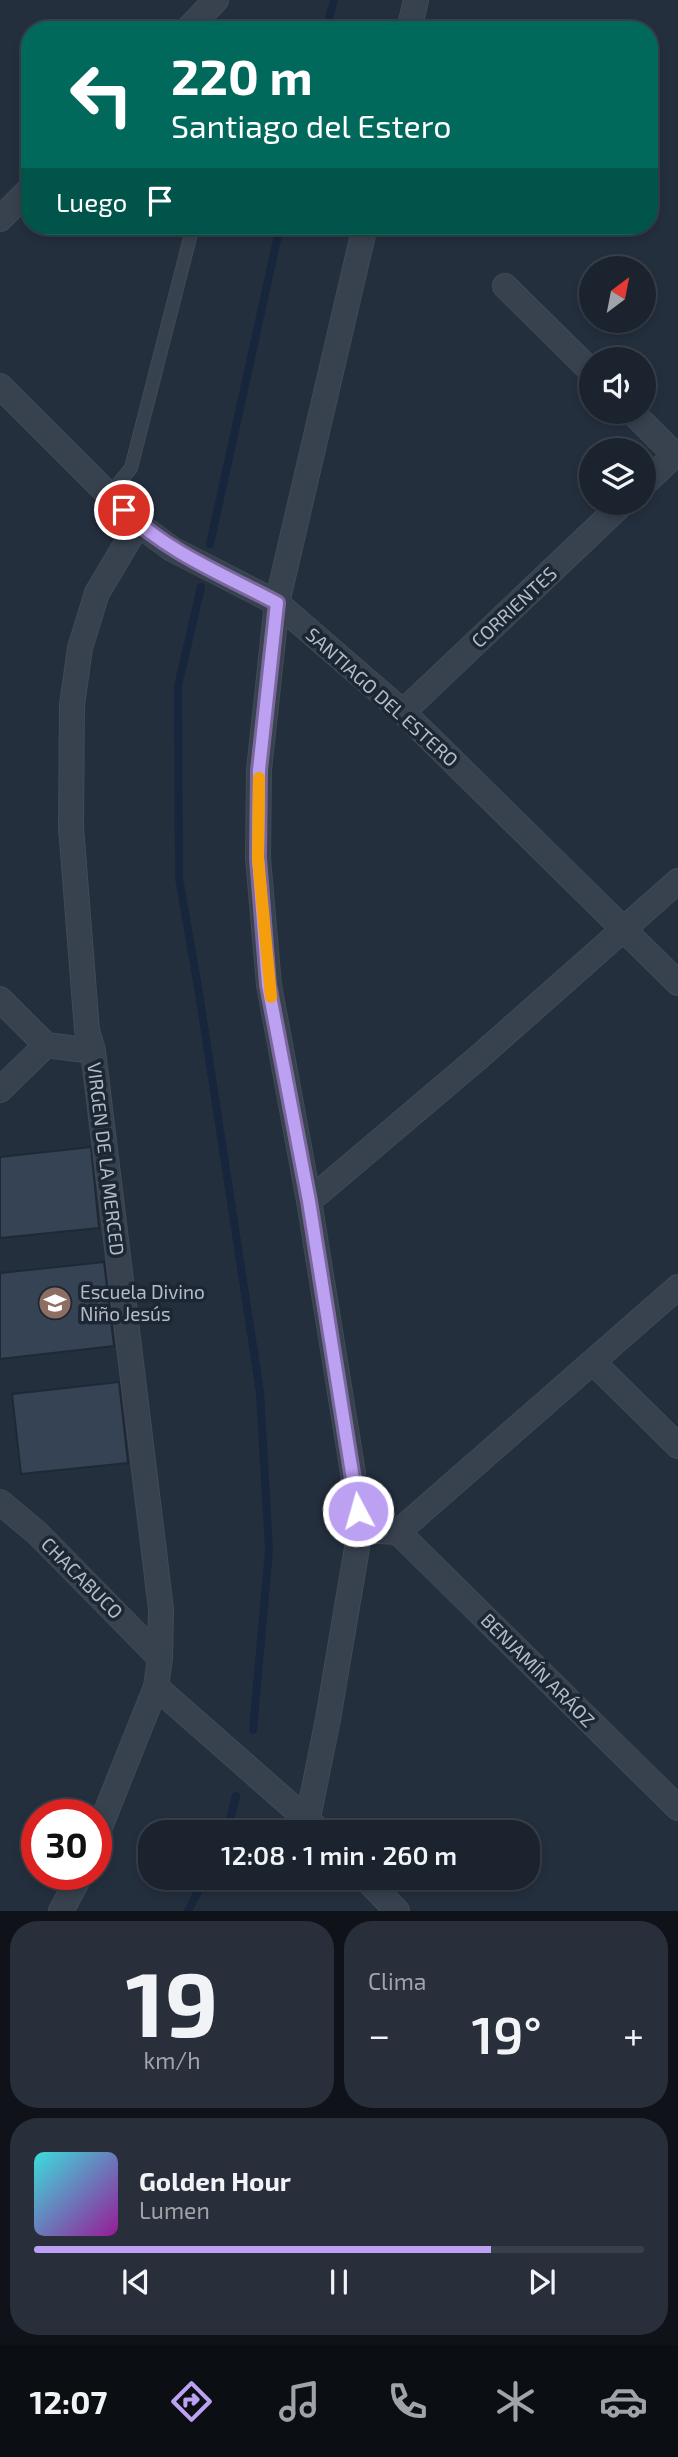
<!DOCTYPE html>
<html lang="es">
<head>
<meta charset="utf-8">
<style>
	:root { --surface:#1b232e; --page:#282f3a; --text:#f1f3f6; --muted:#a0a4aa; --line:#39404a; --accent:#bca0f2 }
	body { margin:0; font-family:"Exo 2",sans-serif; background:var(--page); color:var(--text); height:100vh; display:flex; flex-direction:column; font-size:26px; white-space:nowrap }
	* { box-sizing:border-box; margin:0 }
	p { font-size:23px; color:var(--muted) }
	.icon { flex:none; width:38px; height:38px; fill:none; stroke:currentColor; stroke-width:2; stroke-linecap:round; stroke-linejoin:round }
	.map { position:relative; height:1911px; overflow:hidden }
	.panel { display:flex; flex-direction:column; gap:10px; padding:10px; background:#0f1319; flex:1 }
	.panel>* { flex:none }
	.top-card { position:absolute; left:21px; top:21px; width:637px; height:214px; border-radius:28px; box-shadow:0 4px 10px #0003,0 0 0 2px var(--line); background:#00695c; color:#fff; overflow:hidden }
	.needle { width:46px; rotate:32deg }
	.fabs { position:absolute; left:579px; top:256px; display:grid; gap:14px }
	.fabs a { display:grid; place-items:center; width:77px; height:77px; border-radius:50%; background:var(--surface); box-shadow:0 4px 10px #0003,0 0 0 2px var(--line); font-size:35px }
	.speed { position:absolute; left:21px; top:1799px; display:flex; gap:14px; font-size:35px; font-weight:700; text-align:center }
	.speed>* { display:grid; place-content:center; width:91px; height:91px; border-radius:50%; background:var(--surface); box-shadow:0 4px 10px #0003,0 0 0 2px var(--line); line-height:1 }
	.speed .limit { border:10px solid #d22; background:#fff; color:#111 }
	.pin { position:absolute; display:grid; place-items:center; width:60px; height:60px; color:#fff; margin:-30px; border:4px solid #fff; border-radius:50%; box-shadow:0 2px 7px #0007 }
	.me { position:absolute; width:77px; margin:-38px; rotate:354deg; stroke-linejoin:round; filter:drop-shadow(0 0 5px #0008) }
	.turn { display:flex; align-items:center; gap:24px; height:147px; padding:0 35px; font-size:32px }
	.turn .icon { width:91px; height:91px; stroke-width:2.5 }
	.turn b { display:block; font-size:49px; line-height:60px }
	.then { display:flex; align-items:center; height:66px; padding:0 35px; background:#0003; gap:14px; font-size:26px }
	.big { font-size:52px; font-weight:600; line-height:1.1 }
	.panel .widget { flex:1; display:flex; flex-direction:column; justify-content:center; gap:10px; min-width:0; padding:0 24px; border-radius:28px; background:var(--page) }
	.panel .dial { align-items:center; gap:0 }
	.dial b { font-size:91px; line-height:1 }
	.song { display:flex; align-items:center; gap:21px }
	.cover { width:84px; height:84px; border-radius:10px; background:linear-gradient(135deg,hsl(180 70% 55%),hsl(300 70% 35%)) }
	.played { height:7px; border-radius:4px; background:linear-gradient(90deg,var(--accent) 75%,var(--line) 75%) }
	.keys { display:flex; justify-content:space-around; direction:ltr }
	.heat { display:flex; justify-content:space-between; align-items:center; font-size:38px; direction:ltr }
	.panel .tiles { flex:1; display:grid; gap:10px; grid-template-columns:1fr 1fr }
	.widget:last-child { grid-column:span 2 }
	.trip { position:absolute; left:138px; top:1820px; width:402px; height:70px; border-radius:28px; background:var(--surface); box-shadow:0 4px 10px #0003,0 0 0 2px var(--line); font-weight:600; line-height:70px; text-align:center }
	.tab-bar { display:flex; height:112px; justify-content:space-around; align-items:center; background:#0b0e12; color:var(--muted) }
	.tab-bar .icon { width:49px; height:49px }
	.tab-bar .current { color:var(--accent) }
	.tab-bar b { font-size:32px; color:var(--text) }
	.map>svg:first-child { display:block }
</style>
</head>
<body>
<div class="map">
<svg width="678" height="1911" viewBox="0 0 678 1911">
	<rect width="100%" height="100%" fill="#242f3e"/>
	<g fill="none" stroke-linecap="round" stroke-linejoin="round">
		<!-- stream -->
		<g stroke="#17263c" stroke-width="8">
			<path d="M326,30l8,-30"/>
			<path d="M210,544l70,-318"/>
			<path d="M201,587l-23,99 1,192 20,115 61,399 9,158 -16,180"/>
			<path d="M227,1832l9,-36"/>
			<path d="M188,1911l17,-33"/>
		</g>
	</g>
	<!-- building -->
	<g fill="#364354" stroke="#1f2835" stroke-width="2">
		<path d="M91,1147l8,81 -99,10v-81z"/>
		<path d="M104,1262l10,84 -114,13v-86z"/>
		<path d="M119,1382l9,81 -107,11 -9,-80z"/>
	</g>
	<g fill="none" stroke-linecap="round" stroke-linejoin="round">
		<defs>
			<path id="service" d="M109,495l22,-27 62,-242"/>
			<g id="minor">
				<path d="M187,30l29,-30"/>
				<path d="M409,30l7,-30"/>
				<path d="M0,219l30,-30"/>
				<path d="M505,286l87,86"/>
				<path d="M0,386l138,138 34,25 105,54 126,109 275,271"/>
				<path d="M631,411l44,44"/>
				<path d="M644,484l34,-32"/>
				<path d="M403,712l221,-210"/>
				<path d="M0,999l46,46 47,6"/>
				<path d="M0,1090l46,-45"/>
				<path d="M309,1201l170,-144 199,-176"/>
				<path d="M593,1362l85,84"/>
				<path d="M0,1502l37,31 123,125"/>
				<path d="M360,1530l38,2 280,-245"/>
				<path d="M398,1532l280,276"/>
				<path d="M156,1687l165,145"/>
				<path d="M308,1818l20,-99 32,-189 -7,-57 -44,-272 -40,-216 -11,-127 1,-88 18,-167 88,-377"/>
				<path d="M96,1837l60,-150 4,-29 1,-49 -68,-558 -6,-21 -16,-203 1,-122 8,-57 17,-55 41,-69"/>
				<path d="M365,1878l32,33"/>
				<path d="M61,1911l20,-37"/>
			</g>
		</defs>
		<!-- service casing -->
		<use href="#service" stroke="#414a57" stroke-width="14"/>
		<!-- minor casing -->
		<use href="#minor" stroke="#414a57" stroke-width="26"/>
		<!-- service -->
		<use href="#service" stroke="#38414e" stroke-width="12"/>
		<!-- minor -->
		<use href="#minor" stroke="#38414e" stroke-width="24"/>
	</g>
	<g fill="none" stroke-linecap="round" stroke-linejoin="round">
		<defs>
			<path id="route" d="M124,510c43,42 100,65 153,93l-18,167 -1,88 10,127 41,216 49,310"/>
		</defs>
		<!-- route casing -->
		<use href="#route" stroke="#7a689d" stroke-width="18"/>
		<!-- route -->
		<use href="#route" stroke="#bca0f2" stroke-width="12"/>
		<!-- slow -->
		<path stroke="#f59e0b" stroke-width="12" d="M259,778l-1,80 13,139"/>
	</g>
	<!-- icons -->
	<defs>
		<symbol id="school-disc" viewBox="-11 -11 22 22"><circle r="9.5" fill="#8d6e63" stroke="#1d2633"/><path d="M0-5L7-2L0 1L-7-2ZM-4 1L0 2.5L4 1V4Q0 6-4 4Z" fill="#fff"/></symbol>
	</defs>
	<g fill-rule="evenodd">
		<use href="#school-disc" x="36" y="1284" width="38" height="38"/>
	</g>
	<g text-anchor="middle" stroke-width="7" stroke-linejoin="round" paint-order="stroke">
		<!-- street labels -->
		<g font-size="19" fill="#b4bcc9" stroke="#1d2633">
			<text transform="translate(514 607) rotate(-43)" y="7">CORRIENTES</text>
			<text transform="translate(382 697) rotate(42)" y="7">SANTIAGO DEL ESTERO</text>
			<text transform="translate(106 1159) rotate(83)" y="7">VIRGEN DE LA MERCED</text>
			<text transform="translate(82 1578) rotate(45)" y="7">CHACABUCO</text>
			<text transform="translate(538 1670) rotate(45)" y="7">BENJAMÍN ARÁOZ</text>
		</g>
		<!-- poi labels -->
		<g font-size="19" fill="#b4bcc9" stroke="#1d2633" text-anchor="start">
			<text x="80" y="1299">Escuela Divino<tspan x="80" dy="22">Niño Jesús</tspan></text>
		</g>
	</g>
</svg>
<div class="fabs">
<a><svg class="needle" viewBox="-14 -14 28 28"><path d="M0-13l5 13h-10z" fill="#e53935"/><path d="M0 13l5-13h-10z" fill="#a0a4aa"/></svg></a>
<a><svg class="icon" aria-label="sound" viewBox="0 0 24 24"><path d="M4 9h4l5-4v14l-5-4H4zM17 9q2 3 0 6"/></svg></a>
<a><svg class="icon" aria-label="layers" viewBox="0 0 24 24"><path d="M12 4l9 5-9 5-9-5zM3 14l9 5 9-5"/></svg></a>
</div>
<div class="speed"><div class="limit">30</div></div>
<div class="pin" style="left:124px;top:510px;background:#d93025"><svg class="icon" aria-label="arrive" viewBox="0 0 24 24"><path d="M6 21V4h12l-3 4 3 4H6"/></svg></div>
<svg class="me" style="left:358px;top:1511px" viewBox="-20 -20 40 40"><circle r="17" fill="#bca0f2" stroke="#fff" stroke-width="3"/><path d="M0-11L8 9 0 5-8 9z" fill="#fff"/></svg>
<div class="trip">12:08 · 1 min · 260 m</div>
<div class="top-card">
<div class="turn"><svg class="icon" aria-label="left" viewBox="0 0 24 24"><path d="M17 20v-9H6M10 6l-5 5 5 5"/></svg><div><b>220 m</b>Santiago del Estero</div></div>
<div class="then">Luego<svg class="icon" aria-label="arrive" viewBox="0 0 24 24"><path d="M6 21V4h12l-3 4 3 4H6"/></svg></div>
</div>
</div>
<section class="panel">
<div class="tiles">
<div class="widget dial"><b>19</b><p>km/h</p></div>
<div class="widget"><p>Clima</p>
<div class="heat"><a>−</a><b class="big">19°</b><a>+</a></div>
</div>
<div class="widget">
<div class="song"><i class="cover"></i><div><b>Golden Hour</b><p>Lumen</p></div></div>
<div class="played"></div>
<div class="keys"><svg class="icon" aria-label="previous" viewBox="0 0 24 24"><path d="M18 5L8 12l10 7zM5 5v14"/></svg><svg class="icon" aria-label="pause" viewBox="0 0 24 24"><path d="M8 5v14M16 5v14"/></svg><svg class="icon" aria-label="next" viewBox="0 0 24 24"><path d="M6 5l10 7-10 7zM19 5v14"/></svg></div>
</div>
</div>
</section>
<nav class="tab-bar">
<b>12:07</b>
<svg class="icon current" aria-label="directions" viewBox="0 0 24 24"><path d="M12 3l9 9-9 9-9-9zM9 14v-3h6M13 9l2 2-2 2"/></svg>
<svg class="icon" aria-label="music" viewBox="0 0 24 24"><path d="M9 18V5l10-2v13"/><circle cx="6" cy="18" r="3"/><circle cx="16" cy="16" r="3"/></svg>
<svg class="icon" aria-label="phone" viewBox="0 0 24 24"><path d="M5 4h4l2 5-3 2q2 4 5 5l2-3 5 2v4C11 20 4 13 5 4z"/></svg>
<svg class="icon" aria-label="climate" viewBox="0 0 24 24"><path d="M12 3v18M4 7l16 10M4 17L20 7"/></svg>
<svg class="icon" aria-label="car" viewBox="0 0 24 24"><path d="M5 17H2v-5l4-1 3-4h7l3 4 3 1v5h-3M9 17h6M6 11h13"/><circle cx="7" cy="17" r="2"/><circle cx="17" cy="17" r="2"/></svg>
</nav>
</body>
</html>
